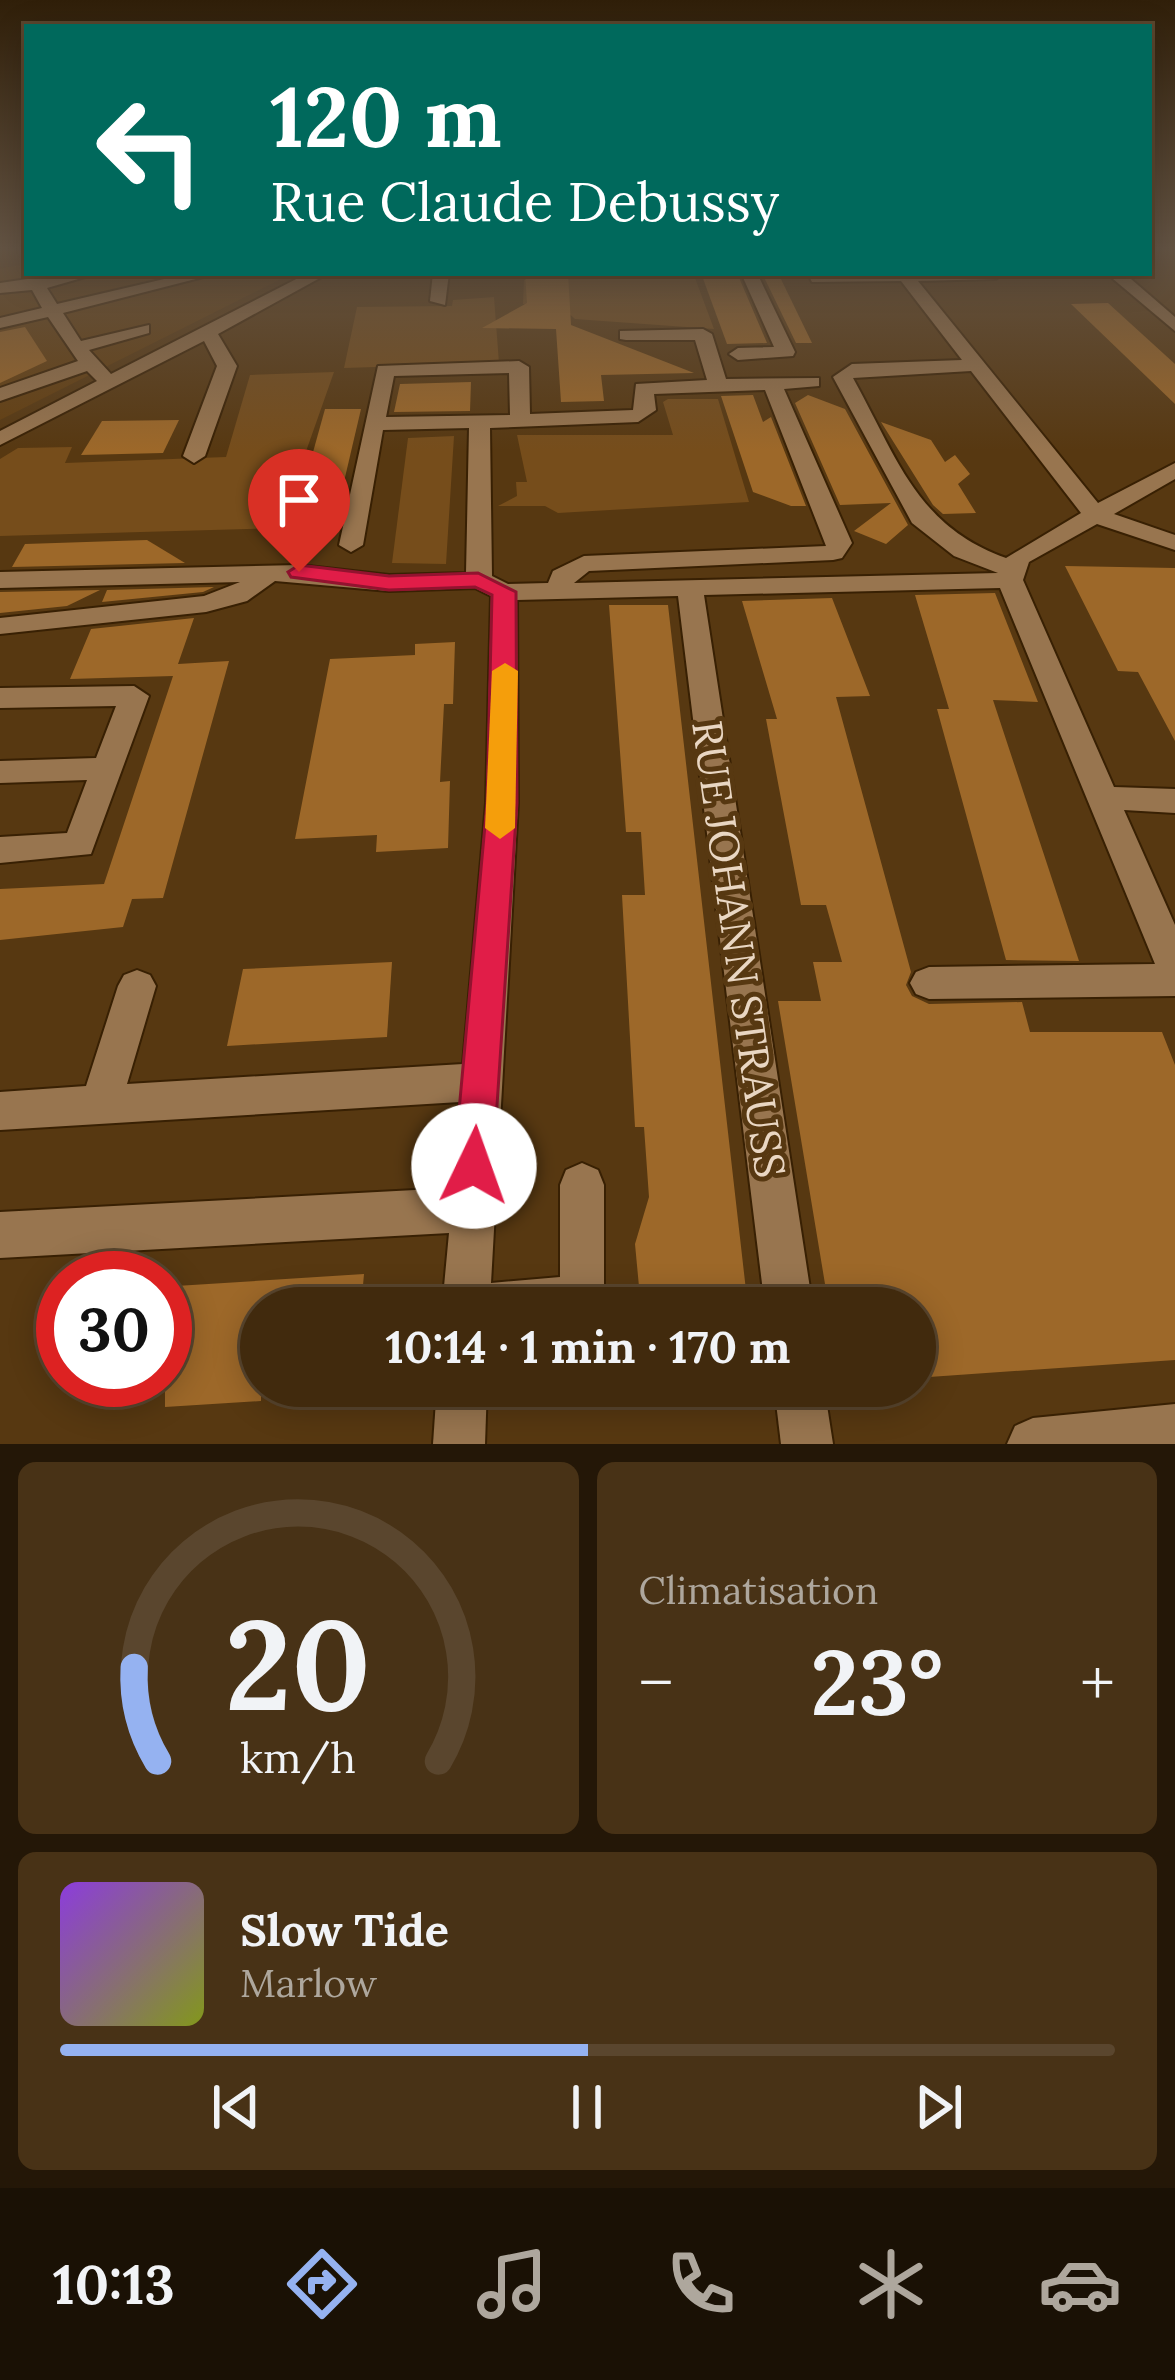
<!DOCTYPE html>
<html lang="fr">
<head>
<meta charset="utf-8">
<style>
	:root { --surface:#412a0d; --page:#483216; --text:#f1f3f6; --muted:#aea79d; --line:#5a462e; --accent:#95b2f1 }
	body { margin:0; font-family:Lora,serif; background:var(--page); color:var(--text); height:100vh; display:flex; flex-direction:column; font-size:45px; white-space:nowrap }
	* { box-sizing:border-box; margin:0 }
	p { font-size:39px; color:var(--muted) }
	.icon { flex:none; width:66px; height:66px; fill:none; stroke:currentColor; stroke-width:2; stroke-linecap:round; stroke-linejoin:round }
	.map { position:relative; height:1444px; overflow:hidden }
	.drawer { display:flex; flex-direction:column; gap:18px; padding:18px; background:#241707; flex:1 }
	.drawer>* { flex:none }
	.top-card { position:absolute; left:24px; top:24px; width:1128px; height:252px; border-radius:0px; box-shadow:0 6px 30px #0003,0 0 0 3px var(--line); background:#00695c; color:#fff; overflow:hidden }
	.speed { position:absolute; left:36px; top:1251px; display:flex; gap:24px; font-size:60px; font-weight:700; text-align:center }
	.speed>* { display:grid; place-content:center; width:156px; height:156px; border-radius:50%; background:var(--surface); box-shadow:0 6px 30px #0003,0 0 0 3px var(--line); line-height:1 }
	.speed .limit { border:18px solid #d22; background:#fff; color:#111 }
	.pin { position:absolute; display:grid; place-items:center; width:102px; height:102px; color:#fff; margin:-123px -51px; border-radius:50% 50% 50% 0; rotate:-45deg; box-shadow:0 0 12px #0007 }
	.pin .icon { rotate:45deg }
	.me { position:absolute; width:132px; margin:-66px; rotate:3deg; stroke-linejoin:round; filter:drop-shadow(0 0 9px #0008) }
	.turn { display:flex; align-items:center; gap:42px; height:252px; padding:0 48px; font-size:54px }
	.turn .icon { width:156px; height:156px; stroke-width:2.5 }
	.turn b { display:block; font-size:84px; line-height:102px }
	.big { font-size:90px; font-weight:700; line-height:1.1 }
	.drawer .widget { flex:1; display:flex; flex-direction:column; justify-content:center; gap:18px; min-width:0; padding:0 42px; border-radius:18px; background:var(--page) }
	.drawer .dial { align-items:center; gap:0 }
	.dial svg { height:312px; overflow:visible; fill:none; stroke:var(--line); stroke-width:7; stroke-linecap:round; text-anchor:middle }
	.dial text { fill:var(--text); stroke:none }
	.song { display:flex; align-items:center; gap:36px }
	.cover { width:144px; height:144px; border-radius:18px; background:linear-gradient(135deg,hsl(270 70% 55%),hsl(70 70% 35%)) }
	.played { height:12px; border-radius:6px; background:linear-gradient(90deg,var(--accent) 50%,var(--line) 50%) }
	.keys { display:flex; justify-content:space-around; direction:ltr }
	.heat { display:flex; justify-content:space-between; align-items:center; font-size:66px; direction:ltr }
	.drawer .tiles { flex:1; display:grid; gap:18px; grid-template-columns:1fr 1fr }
	.widget:last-child { grid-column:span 2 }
	.trip { position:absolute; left:240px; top:1287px; width:696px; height:120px; border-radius:60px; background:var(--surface); box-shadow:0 6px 30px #0003,0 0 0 3px var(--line); font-weight:700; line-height:120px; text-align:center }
	.tabs { display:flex; height:192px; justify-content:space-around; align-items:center; background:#1a1105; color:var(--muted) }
	.tabs .icon { width:84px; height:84px }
	.tabs .active { color:var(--accent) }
	.tabs b { font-size:54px; color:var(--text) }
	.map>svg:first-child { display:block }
</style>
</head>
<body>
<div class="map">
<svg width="1175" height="1444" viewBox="0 0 1175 1444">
	<rect width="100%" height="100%" fill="#573811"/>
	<!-- built -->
	<path fill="#643f10" d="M27,263v10h266l-293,147v-151z"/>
	<!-- green -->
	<g fill="#764d1b">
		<path d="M695,278l19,51 -139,-10 -13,-12 -39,-3 1,-24z"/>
		<path d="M494,297l5,66 -155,5 13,-61 95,-1 1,-6z"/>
		<path d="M334,372l-55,156 -279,8v-77l18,-11 54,-1 -7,16 161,-6 24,-82z"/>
		<path d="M668,399h50l31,103 -191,11 -13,-7h-47l19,-10 -1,-14h11l-10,-47h156l-10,-33z"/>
		<path d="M454,436l-8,128 -54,-1 16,-125z"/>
	</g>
	<!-- building -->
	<g fill="#9d6829">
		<path d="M525,273h43l3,52 123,48 -93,2 3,26 -43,1 -5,-73 -74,-1 45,-25z"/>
		<path d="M701,273h36l30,70 -40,1z"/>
		<path d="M762,273h16l34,70h-16z"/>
		<path d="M1108,303l67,61v40l-104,-100z"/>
		<path d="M25,327l22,34 -47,22v-51z"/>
		<path d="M471,382l-1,29 -76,1 6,-28z"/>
		<path d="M753,395l10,27 8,-5 35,89h-15l-38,-14 -32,-96z"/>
		<path d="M808,395l37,14 63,116 -22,19 -32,-13 37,-28 -51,2 -45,-102z"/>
		<path d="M325,409h36l-22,94 -11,31 -38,1z"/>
		<path d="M179,420l-16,33 -82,2 21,-34z"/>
		<path d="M881,422l50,18 14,22 10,-7 15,19 -12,10 18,29 -33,1 -10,-9z"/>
		<path d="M147,540l38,23 -173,4 13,-23z"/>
		<path d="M1065,566l110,2v173l-37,-69 -20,-1z"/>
		<path d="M214,587l-11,5 -101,10 5,-12z"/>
		<path d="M100,590l-33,16 -67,7v-21z"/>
		<path d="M995,593l43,109 -45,-2 86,261 -73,-1 -69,-251h12l-34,-114z"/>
		<path d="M832,598l38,98 -34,1 75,275 -5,13 6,11 17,8 93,-2 8,30h132l13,33v295l-260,18v-70h-86l-51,-307h43l-8,-39h29l-16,-57h-25l-35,-186h11l-35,-118z"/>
		<path d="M609,605h59l80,703h-107l-6,-64 14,-47 -5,-70h-9l-13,-232h23l-4,-63h-15z"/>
		<path d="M194,618l-16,46 51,-3 -66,237 -31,1 -9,28 -123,13v-51l104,-5 69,-208 -103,3 21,-50z"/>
		<path d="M455,642l-2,62h-9l-4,78 10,-1 -2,67 -72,4 1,-17 -82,4 35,-180 85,-4v-11z"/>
		<path d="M392,962l-5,75 -160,9 16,-77z"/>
		<path d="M364,1274l-3,34h-100v93l-96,6v-65l11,-56z"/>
	</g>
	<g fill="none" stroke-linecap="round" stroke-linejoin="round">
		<defs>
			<g id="minor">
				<path d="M69,273h30l-52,15 10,16 133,-31h29l-156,40 18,28 68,-16v8l-60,17 22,24 197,-101h21l-111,61 19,32 -32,90 -11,7 -11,-7 34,-90 -13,-25 -204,104v-14l97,-50 -10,-10 -87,30v-13l78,-27 -30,-44 -48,11v-10l42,-10 -10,-18 -32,3v-10z"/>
				<path d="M433,273h16l-4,32 -15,-4z"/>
				<path d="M741,273h16l38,79 -2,4 -55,4 -9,-6 9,-6 36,-1z"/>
				<path d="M818,273h186l-8,6 -78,2 180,222 77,-40v16l-61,35 61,21v15l-78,-26 -68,38 -6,18 91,207 61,2v24l-51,-3 51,115v71l-246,3 -13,-5 -6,-11 6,-11 13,-5 226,-3 -155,-376 -296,7 109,713h-48l-87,-712 -161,4 1,203 -27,480 69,-6v-92l6,-15 16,-7 16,7 6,15v123h-162l7,-75 -449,25v-46l453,-24 7,-86 -460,28v-38l86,-6 32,-100 6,-11 13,-5 13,5 6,11 -29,98 336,-20 23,-261 5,-207 -16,-8 -86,3 -114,-10 -28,20 -41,11 -206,22v-16l204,-22 36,-14 -240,6v-16l299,-7 90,10 77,-2 3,-145 -86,2 -20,115 -12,7 -12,-7 39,-179 141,-5 10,6 1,47 103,-4 3,-26 71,-4 -12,-40h-69l-6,-1v-8l83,-2 9,5 14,45 93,-1v8l-35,3 68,154 -10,15 -9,2 -244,11 -15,12 424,-10 -44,-17 -42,-33 -79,-146 19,-13 110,-4 -61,-79 -89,1 -2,-4zM971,371l110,142 -75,45c-90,-32 -109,-101 -153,-180zM509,373l1,42 -124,2 8,-41zM765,390l61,156 -242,10 -31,15 -5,12 -40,1 -16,-8 -2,-148 148,-6 18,-12 -2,-16z"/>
				<path d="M1106,273h18l51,44v14z"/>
				<path d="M134,686l15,10 -58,158 -91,9v-26l67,-4 20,-53 -87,3v-22l96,-3 20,-52 -116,2v-20z"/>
				<path d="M437,1386h50l-2,58h-52z"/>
				<path d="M774,1386h50l9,58h-52z"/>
				<path d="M1175,1404v40h-168l8,-18 18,-8z"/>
			</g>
		</defs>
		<!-- minor casing -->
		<use href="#minor" stroke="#382003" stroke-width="4"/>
		<!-- minor -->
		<use href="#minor" fill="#98754f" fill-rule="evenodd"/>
	</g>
	<!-- sky -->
	<linearGradient id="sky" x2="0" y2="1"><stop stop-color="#301f09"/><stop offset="0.55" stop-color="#635343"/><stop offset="1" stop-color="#635343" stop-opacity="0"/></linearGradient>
	<rect width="1175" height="451" fill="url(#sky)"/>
	<!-- route -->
	<path fill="#e11d48" stroke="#92132f" stroke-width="3" d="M299,565l90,11 89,-3 38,19 1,211 -24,363 -5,14 -14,6 -14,-6 -6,-14 33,-363 5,-208 -17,-8 -86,3 -98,-13 -3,-5z"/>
	<!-- slow -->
	<path fill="#f59e0b" d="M505,663l13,8 -3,157 -15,11 -15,-11 7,-157z"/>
	<g text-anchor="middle" stroke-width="10" stroke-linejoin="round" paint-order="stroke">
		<!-- near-street labels -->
		<g font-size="42" fill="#e9d6c2" stroke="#573811">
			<text transform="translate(739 949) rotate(82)" y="15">RUE JOHANN STRAUSS</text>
		</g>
	</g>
</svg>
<div class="speed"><div class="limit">30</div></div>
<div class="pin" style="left:299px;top:572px;background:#d93025"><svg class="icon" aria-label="arrive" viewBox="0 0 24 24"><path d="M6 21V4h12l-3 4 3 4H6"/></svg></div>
<svg class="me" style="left:474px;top:1166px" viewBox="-20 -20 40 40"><circle r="19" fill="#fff"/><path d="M0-13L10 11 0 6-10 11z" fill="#e11d48"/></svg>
<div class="trip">10:14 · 1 min · 170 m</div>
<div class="top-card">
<div class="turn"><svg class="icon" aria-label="left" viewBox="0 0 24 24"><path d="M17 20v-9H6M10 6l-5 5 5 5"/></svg><div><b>120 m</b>Rue Claude Debussy</div></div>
</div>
</div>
<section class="drawer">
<div class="tiles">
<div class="widget dial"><svg viewBox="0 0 100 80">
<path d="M14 69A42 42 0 1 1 86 69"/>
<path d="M14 69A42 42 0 0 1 8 45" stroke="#95b2f1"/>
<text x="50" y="56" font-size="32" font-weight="700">20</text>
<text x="50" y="72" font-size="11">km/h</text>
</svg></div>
<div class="widget"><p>Climatisation</p>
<div class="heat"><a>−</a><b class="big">23°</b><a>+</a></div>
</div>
<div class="widget">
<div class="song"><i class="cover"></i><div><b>Slow Tide</b><p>Marlow</p></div></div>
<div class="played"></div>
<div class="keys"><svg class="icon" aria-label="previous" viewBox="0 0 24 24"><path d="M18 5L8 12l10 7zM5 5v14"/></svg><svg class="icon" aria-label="pause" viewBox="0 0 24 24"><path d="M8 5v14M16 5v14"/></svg><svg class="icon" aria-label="next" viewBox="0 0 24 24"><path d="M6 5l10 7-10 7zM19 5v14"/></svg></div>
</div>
</div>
</section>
<nav class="tabs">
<b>10:13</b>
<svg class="icon active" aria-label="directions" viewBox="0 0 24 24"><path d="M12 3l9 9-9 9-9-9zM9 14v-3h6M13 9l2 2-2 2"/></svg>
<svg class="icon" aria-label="music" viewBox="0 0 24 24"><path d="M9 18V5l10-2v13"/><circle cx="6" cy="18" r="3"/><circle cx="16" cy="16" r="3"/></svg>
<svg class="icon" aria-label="phone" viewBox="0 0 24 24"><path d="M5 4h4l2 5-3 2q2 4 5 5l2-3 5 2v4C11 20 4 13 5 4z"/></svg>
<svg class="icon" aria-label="climate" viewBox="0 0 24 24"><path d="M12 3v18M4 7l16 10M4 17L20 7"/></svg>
<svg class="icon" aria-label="car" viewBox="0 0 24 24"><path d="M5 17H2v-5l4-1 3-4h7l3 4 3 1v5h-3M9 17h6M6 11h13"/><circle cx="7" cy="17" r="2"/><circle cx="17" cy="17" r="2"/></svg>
</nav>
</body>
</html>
